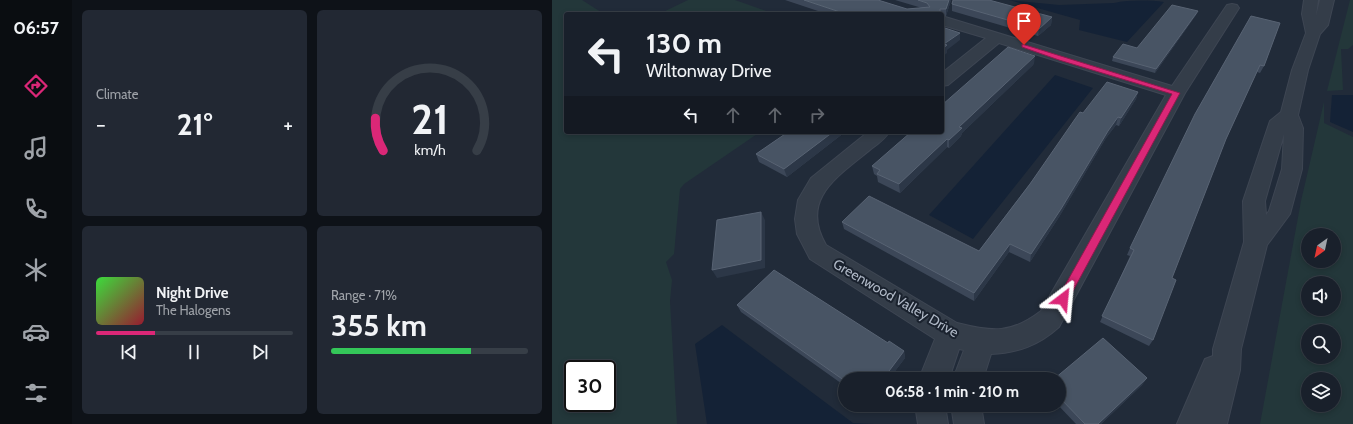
<!DOCTYPE html>
<html lang="en">
<head>
<meta charset="utf-8">
<style>
	:root { --surface:#19202b; --page:#222833; --text:#f1f3f6; --muted:#9fa3a9; --line:#373e47; --accent:#db2777 }
	body { margin:0; font-family:Cabin,sans-serif; background:var(--page); color:var(--text); height:100vh; display:flex; flex-direction:column; font-size:15px; white-space:nowrap }
	* { box-sizing:border-box; margin:0 }
	p { font-size:13px; color:var(--muted) }
	.icon { flex:none; width:22px; height:22px; fill:none; stroke:currentColor; stroke-width:2; stroke-linecap:round; stroke-linejoin:round }
	.map { position:relative; flex:1; overflow:hidden }
	.details { display:flex; flex-direction:column; gap:10px; padding:10px; background:#0e1218; width:480px }
	.details>* { flex:none }
	.hud { position:absolute; left:12px; top:12px; width:380px; height:122px; border-radius:4px; box-shadow:0 2px 6px #0003,0 0 0 1px var(--line); background:#19202b; color:var(--text); overflow:hidden }
	.needle { width:26px; rotate:213deg }
	.controls { position:absolute; left:749px; top:228px; display:grid; gap:8px }
	.controls a { display:grid; place-items:center; width:40px; height:40px; border-radius:50%; background:var(--surface); box-shadow:0 2px 6px #0003,0 0 0 1px var(--line); font-size:20px }
	.speed { position:absolute; left:12px; top:360px; display:flex; gap:8px; font-size:20px; font-weight:700; text-align:center }
	.speed>* { display:grid; place-content:center; width:52px; height:52px; border-radius:50%; background:var(--surface); box-shadow:0 2px 6px #0003,0 0 0 1px var(--line); line-height:1 }
	.speed .limit { border:2px solid #111; border-radius:6px; background:#fff; color:#111 }
	.pin { position:absolute; display:grid; place-items:center; width:34px; height:34px; color:#fff; margin:-41px -17px; border-radius:50% 50% 50% 0; rotate:-45deg; box-shadow:0 0 4px #0007 }
	.pin .icon { rotate:45deg }
	.me { position:absolute; width:44px; margin:-22px; rotate:29deg; stroke-linejoin:round; filter:drop-shadow(0 0 3px #0008) }
	.turn { display:flex; align-items:center; gap:14px; height:84px; padding:0 16px; font-size:18px }
	.turn .icon { width:52px; height:52px; stroke-width:2.5 }
	.turn b { display:block; font-size:28px; line-height:34px }
	.lanes { display:flex; align-items:center; height:38px; padding:0 16px; background:#0003; justify-content:center; gap:20px; direction:ltr }
	.lanes .off { opacity:.35 }
	.big { font-size:30px; font-weight:800; line-height:1.1 }
	.details .tile { flex:1; display:flex; flex-direction:column; justify-content:center; gap:6px; min-width:0; padding:0 14px; border-radius:6px; background:var(--page) }
	.details .dial { align-items:center; gap:0 }
	.dial svg { height:104px; overflow:visible; fill:none; stroke:var(--line); stroke-width:7; stroke-linecap:round; text-anchor:middle }
	.dial text { fill:var(--text); stroke:none }
	.song { display:flex; align-items:center; gap:12px }
	.cover { width:48px; height:48px; border-radius:6px; background:linear-gradient(135deg,hsl(120 70% 55%),hsl(350 70% 35%)) }
	.played { height:4px; border-radius:2px; background:linear-gradient(90deg,var(--accent) 30%,var(--line) 30%) }
	.keys { display:flex; justify-content:space-around; direction:ltr }
	.heat { display:flex; justify-content:space-between; align-items:center; font-size:22px; direction:ltr }
	.charge { height:6px; border-radius:3px; background:linear-gradient(90deg,#34c759 71%,var(--line) 0) }
	.details .tiles { flex:1; display:grid; gap:10px; grid-template-columns:repeat(2,1fr) }
	.trip { position:absolute; left:286px; top:372px; width:228px; height:40px; border-radius:20px; background:var(--surface); box-shadow:0 2px 6px #0003,0 0 0 1px var(--line); font-weight:800; line-height:40px; text-align:center }
	main { display:flex; flex:1; min-height:0 }
	.menu { display:flex; flex-direction:column; width:72px; justify-content:space-around; align-items:center; background:#0a0d11; color:var(--muted) }
	.menu .icon { width:28px; height:28px }
	.menu .current { color:var(--accent) }
	.menu b { font-size:18px; color:var(--text) }
	.map>svg:first-child { display:block }
</style>
</head>
<body>
<main>
<nav class="menu">
<b>06:57</b>
<svg class="icon current" aria-label="directions" viewBox="0 0 24 24"><path d="M12 3l9 9-9 9-9-9zM9 14v-3h6M13 9l2 2-2 2"/></svg>
<svg class="icon" aria-label="music" viewBox="0 0 24 24"><path d="M9 18V5l10-2v13"/><circle cx="6" cy="18" r="3"/><circle cx="16" cy="16" r="3"/></svg>
<svg class="icon" aria-label="phone" viewBox="0 0 24 24"><path d="M5 4h4l2 5-3 2q2 4 5 5l2-3 5 2v4C11 20 4 13 5 4z"/></svg>
<svg class="icon" aria-label="climate" viewBox="0 0 24 24"><path d="M12 3v18M4 7l16 10M4 17L20 7"/></svg>
<svg class="icon" aria-label="car" viewBox="0 0 24 24"><path d="M5 17H2v-5l4-1 3-4h7l3 4 3 1v5h-3M9 17h6M6 11h13"/><circle cx="7" cy="17" r="2"/><circle cx="17" cy="17" r="2"/></svg>
<svg class="icon" aria-label="filters" viewBox="0 0 24 24"><path d="M4 7h16M4 17h16"/><circle cx="9" cy="7" r="2"/><circle cx="15" cy="17" r="2"/></svg>
</nav>
<section class="details">
<div class="tiles">
<div class="tile"><p>Climate</p>
<div class="heat"><a>−</a><b class="big">21°</b><a>+</a></div>
</div>
<div class="tile dial"><svg viewBox="0 0 100 80">
<path d="M14 69A42 42 0 1 1 86 69"/>
<path d="M14 69A42 42 0 0 1 8 44" stroke="#db2777"/>
<text x="50" y="56" font-size="32" font-weight="700">21</text>
<text x="50" y="72" font-size="11">km/h</text>
</svg></div>
<div class="tile">
<div class="song"><i class="cover"></i><div><b>Night Drive</b><p>The Halogens</p></div></div>
<div class="played"></div>
<div class="keys"><svg class="icon" aria-label="previous" viewBox="0 0 24 24"><path d="M18 5L8 12l10 7zM5 5v14"/></svg><svg class="icon" aria-label="pause" viewBox="0 0 24 24"><path d="M8 5v14M16 5v14"/></svg><svg class="icon" aria-label="next" viewBox="0 0 24 24"><path d="M6 5l10 7-10 7zM19 5v14"/></svg></div>
</div>
<div class="tile"><p>Range · 71%</p><b class="big">355 km</b><div class="charge"></div></div>
</div>
</section>
<div class="map">
<svg width="801" height="424" viewBox="0 0 801 424">
	<rect width="100%" height="100%" fill="#212b39"/>
	<!-- green -->
	<g fill="#23373a" fill-rule="evenodd">
		<path d="M0,0h30l22,14h-38v118h194l-76,52 -4,5 -6,65 -8,8 6,18 -2,21 7,123h-125zM21,369h34v34h-34z"/>
		<path d="M136,0h47l40,14h-116z"/>
		<path d="M798,0h3v45l-5,4h-7l2,41 -16,1z"/>
		<path d="M772,102v21l29,14v287h-93l41,-223zM756,235h26v26h-26zM756,283h26v26h-26zM756,331h26v26h-26zM756,379h26v26h-26z"/>
	</g>
	<!-- water -->
	<g fill="#142236">
		<path d="M457,0l50,5 55,-2c14,-3 35,-3 50,-1l-37,40 -48,-12 1,-10z"/>
		<path d="M503,75l38,13 -120,151 -44,-24z"/>
		<path d="M780,95h21v37l-23,-10z"/>
		<path d="M170,325l131,98 21,1h-167l-12,-80z"/>
	</g>
	<g fill="none" stroke-linecap="round" stroke-linejoin="round">
		<defs>
			<g id="minor">
				<path d="M752,0h14l-2,16 4,-16h14l-6,25 -8,9 -12,36 -10,45 5,13 -1,41 -12,45 -23,31 -26,104 -1,21 -13,54h-50l28,-65 8,-3v-7l31,-107 -1,-41 27,-80 11,-9 11,-42 14,-37 -4,-19zM732,134l-2,35 -13,42 -3,4 -1,-14z"/>
				<path d="M680,4l5,1 2,3 -54,85 -126,234c-20,18 -41,26 -68,27l-8,25h-30l11,-29 -5,-1 -10,30h-30l16,-40 -125,-80 -13,-25 -2,-15 3,-19 13,-22 57,-46h21c-4,7 -11,12 -18,17 -32,27 -72,49 -45,96l131,78c36,9 54,11 84,-12l125,-216 -167,-52 -51,42 -6,1v-13l44,-35 -44,-13v-9l230,70 55,-81z"/>
				<path d="M363,405h30l3,19h-30z"/>
				<path d="M399,405h30l3,19h-30z"/>
			</g>
		</defs>
		<!-- minor casing -->
		<use href="#minor" stroke="#3e4653" stroke-width="2"/>
		<!-- minor -->
		<use href="#minor" fill="#343d49" fill-rule="evenodd"/>
	</g>
	<!-- wall -->
	<g fill="#3c4758">
		<path d="M233,0h93l29,9 15,-1 -27,-8h56l-5,16h-4v-2h-115z"/>
		<path d="M400,4l100,13 -1,8 -13,11 -86,-25z"/>
		<path d="M646,11l-2,4 -41,58 -43,-12 1,-4 24,-9z"/>
		<path d="M728,23l-16,43 -4,7 -3,-1 -31,67 -54,139 -19,62 -4,6 -49,-24 30,-66 -3,-1 3,-7z"/>
		<path d="M482,64l-72,69 -1,3 -12,12 -2,-1 -47,46 -22,-11 -1,-6 -3,-2 -2,-8z"/>
		<path d="M586,92l-2,7 -17,27 -3,-1 -10,13 -47,79 -29,45 -21,-10 -35,49 -130,-72 -2,-7 137,29 104,-138z"/>
		<path d="M236,132h57l-58,45 -28,-15 -3,-8z"/>
		<path d="M185,305l151,38 16,8 1,7 -16,21h-44v7l-104,-74z"/>
		<path d="M595,378l-5,7 -41,39h-25l-18,-19h1v-26z"/>
	</g>
	<!-- shaded-wall -->
	<g fill="#2c3747">
		<path d="M397,0h2l-5,16v-7z"/>
		<path d="M646,11l-2,4 -41,58 1,-4z"/>
		<path d="M500,17l-1,8 -13,11 1,-7z"/>
		<path d="M408,33v7l-13,10v3l-5,4v-8l2,-5z"/>
		<path d="M483,56l-1,8 -72,69 -1,3 -12,12v-8l10,-13z"/>
		<path d="M586,92l-2,7 -17,27 2,-8z"/>
		<path d="M566,117l-2,8 -10,13 -47,79 -29,45 1,-8 77,-123z"/>
		<path d="M281,132h12l-58,45 -3,-8z"/>
		<path d="M395,139v8l-47,46 -1,-9z"/>
		<path d="M209,212l4,8v48l-48,10 -5,-8z"/>
		<path d="M458,244l-1,8 -35,49v-8z"/>
		<path d="M352,351l1,7 -16,21h-6z"/>
		<path d="M595,378l-5,7 -41,39h-3z"/>
	</g>
	<!-- building -->
	<g fill="#485464" stroke="#586373">
		<path d="M252,0h74l29,9 23,-2 -3,-4 -9,-3h31l-3,9h-6v5h-94z"/>
		<path d="M401,0h36l63,17 -13,12 -87,-25z"/>
		<path d="M620,5l26,6 -42,58 -43,-12 10,-13 14,4z"/>
		<path d="M699,16l29,7 -16,43 -4,-1 -34,74 -54,139 4,2 -23,60 -51,-24 32,-66 -4,-2 65,-134z"/>
		<path d="M390,27l18,6 -16,11 3,1 -5,4z"/>
		<path d="M456,47l27,9 -76,71 3,1 -13,12 -2,-1 -48,45 -22,-10 3,-4 -8,-4 39,-34h31v-27z"/>
		<path d="M555,82l31,10 -17,26 -3,-1 -10,14 -47,78 -30,45 -21,-10 -36,49 -132,-71 27,-26 110,55 51,-67 45,-65 5,-7 3,1z"/>
		<path d="M236,132h45l-49,37 -28,-15z"/>
		<path d="M209,212v48l-49,10 5,-50z"/>
		<path d="M222,270l114,73 1,-2 15,10 -21,28h-38v2l-108,-76z"/>
		<path d="M551,338l44,40 -49,46h-13l-26,-27v-18h-5z"/>
	</g>
	<!-- route -->
	<path fill="#db2777" stroke="#8e194d" d="M470,44l158,49 -113,209h-8l-1,-3 1,-3 113,-202 -113,-34 -37,-13z"/>
	<g text-anchor="middle" stroke-width="4" stroke-linejoin="round" paint-order="stroke">
		<!-- street labels -->
		<g font-size="14" fill="#afb8c6" stroke="#1a222e">
			<text transform="translate(344 298) rotate(30)" y="5">Greenwood Valley Drive</text>
		</g>
	</g>
</svg>
<div class="controls">
<a><svg class="needle" viewBox="-14 -14 28 28"><path d="M0-13l5 13h-10z" fill="#e53935"/><path d="M0 13l5-13h-10z" fill="#9fa3a9"/></svg></a>
<a><svg class="icon" aria-label="sound" viewBox="0 0 24 24"><path d="M4 9h4l5-4v14l-5-4H4zM17 9q2 3 0 6"/></svg></a>
<a><svg class="icon" aria-label="search" viewBox="0 0 24 24"><circle cx="10" cy="10" r="6"/><path d="M15 15l6 6"/></svg></a>
<a><svg class="icon" aria-label="layers" viewBox="0 0 24 24"><path d="M12 4l9 5-9 5-9-5zM3 14l9 5 9-5"/></svg></a>
</div>
<div class="speed"><div class="limit">30</div></div>
<div class="pin" style="left:472px;top:45px;background:#d93025"><svg class="icon" aria-label="arrive" viewBox="0 0 24 24"><path d="M6 21V4h12l-3 4 3 4H6"/></svg></div>
<svg class="me" style="left:511px;top:299px" viewBox="-20 -20 40 40"><path d="M0-17L14 15 0 8-14 15z" fill="#db2777" stroke="#fff" stroke-width="4"/></svg>
<div class="trip">06:58 · 1 min · 210 m</div>
<div class="hud">
<div class="turn"><svg class="icon" aria-label="left" viewBox="0 0 24 24"><path d="M17 20v-9H6M10 6l-5 5 5 5"/></svg><div><b>130 m</b>Wiltonway Drive</div></div>
<div class="lanes"><svg class="icon" aria-label="left" viewBox="0 0 24 24"><path d="M17 20v-9H6M10 6l-5 5 5 5"/></svg><svg class="icon off" aria-label="ahead" viewBox="0 0 24 24"><path d="M12 20V5M6 11l6-6 6 6"/></svg><svg class="icon off" aria-label="ahead" viewBox="0 0 24 24"><path d="M12 20V5M6 11l6-6 6 6"/></svg><svg class="icon off" aria-label="right" viewBox="0 0 24 24"><path d="M7 20v-9h11M14 6l5 5-5 5"/></svg></div>
</div>
</div>
</main>
</body>
</html>
